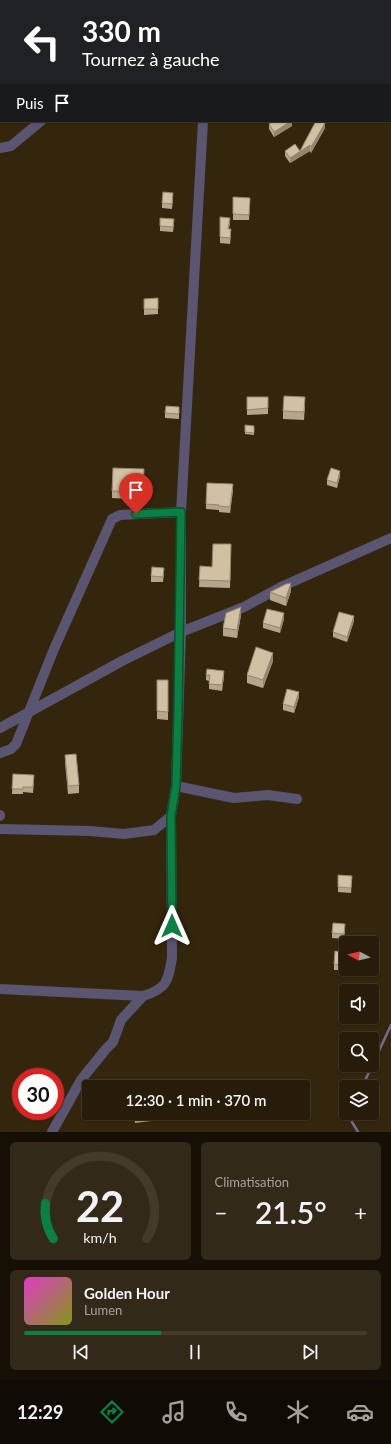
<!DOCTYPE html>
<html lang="fr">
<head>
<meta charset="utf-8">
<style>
	:root { --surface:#271c0a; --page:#332918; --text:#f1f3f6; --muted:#a4a19c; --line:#433a2b; --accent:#0b8043 }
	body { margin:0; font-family:Lato,sans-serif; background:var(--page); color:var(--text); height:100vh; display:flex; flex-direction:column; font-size:15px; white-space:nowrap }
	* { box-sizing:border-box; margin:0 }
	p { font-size:13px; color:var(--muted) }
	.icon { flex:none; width:22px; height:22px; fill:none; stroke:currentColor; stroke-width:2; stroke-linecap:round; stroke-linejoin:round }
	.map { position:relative; height:1132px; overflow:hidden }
	.panel { display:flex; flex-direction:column; gap:10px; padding:10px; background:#150f06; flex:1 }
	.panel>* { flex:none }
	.guide { position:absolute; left:0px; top:0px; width:391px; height:122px; box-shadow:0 1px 3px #0004,0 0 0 1px var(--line); background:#202124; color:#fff; overflow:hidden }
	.needle { width:26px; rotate:277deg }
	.controls { position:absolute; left:339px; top:936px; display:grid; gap:8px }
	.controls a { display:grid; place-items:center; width:40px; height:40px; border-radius:4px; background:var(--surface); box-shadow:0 1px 3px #0004,0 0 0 1px var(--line); font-size:20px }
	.speed { position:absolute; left:12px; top:1068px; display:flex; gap:8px; font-size:20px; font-weight:700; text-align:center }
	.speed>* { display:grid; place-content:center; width:52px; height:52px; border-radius:50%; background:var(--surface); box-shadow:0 1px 3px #0004,0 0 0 1px var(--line); line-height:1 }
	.speed .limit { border:6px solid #d22; background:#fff; color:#111 }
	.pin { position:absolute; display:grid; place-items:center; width:34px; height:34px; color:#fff; margin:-41px -17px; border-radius:50% 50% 50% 0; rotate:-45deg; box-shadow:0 0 4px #0007 }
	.pin .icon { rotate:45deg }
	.me { position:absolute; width:44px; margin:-22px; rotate:0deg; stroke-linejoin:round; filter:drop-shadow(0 0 3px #0008) }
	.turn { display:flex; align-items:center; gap:14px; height:84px; padding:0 16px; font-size:18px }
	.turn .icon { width:52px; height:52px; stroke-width:2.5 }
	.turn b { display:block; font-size:28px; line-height:34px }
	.then { display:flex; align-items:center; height:38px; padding:0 16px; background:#0003; gap:8px; font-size:15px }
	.big { font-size:30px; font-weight:600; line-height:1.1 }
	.panel .widget { flex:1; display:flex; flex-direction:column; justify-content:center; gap:6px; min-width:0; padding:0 14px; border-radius:6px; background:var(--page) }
	.panel .dial { align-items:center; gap:0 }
	.dial svg { height:104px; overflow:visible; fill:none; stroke:var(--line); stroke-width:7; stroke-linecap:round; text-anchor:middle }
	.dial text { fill:var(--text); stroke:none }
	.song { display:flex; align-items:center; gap:12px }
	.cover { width:48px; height:48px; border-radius:6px; background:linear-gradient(135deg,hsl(310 70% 55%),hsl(70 70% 35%)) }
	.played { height:4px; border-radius:2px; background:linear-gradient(90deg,var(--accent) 40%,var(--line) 40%) }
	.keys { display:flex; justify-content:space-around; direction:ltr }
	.heat { display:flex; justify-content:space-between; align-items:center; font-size:22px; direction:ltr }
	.panel .tiles { flex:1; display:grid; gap:10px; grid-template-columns:1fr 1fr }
	.widget:last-child { grid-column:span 2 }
	.trip { position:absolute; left:82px; top:1080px; width:228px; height:40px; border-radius:4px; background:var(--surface); box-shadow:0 1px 3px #0004,0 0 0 1px var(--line); font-weight:600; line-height:40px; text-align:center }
	.dock { display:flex; height:64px; justify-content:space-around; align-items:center; background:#100b04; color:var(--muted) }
	.dock .icon { width:28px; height:28px }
	.dock .active { color:var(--accent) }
	.dock b { font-size:18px; color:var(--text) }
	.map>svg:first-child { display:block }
</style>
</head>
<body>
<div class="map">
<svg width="391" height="1132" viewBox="0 0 391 1132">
	<rect width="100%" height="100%" fill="#34260d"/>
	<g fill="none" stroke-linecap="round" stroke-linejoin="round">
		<!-- stream -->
		<g stroke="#776a90" stroke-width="2.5">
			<path d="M362,1087l29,-62"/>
			<path d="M353,1113l-1,9 6,10"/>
		</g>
		<!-- street -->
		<g stroke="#5a5571" stroke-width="10">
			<path d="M59,1v-1"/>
			<path d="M209,1v-1"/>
			<path d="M0,148l11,-2 30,-25"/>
			<path d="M0,728l122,-67 59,-29 63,-25 39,-21 108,-48"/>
			<path d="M0,753l11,-4 5,-5 38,-95 58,-130 8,-4 61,-3"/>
			<path d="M176,786l58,12 34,-3 29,4"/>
			<path d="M0,815v1"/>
			<path d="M0,829l90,2 34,3 30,-4 17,-14"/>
			<path d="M0,989l143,7c24,-7 25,-15 29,-38l-1,-142 5,-30 5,-154v-120l22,-391"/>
			<path d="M52,1132l29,-52 25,-31 7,-7 8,-22 22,-24"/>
		</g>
	</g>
	<!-- wall -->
	<g fill="#b4a58b">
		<path d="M390,24h1v20l-1,-1z"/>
		<path d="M292,121v5l-18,11 -5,-8v-5z"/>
		<path d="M325,128l-14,25 -1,-2 -20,12 -5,-7v-5h15z"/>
		<path d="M233,197l17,1 -1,22h-16z"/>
		<path d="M173,198l-1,11 -10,-1v-5z"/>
		<path d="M220,217l10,6 -1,6 2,6 -1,9 -10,-1z"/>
		<path d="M174,224l-1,8 -13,-1v-5z"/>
		<path d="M158,298v16l-14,1v-16z"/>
		<path d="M247,397h21v17l-21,1z"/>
		<path d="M305,405l-1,15 -21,-1v-8z"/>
		<path d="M179,412v7l-14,-1v-5z"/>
		<path d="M245,425l9,1v9l-9,-1z"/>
		<path d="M144,476l-1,31 -12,1v-9l-19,-1v-7z"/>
		<path d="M340,476l-3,12 -10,-3v-5z"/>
		<path d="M233,490l-3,23 -11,-1v-2l-13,-1v-5z"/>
		<path d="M231,544l-1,44 -31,-1 1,-21 12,1z"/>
		<path d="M164,573l-1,9h-12v-6z"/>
		<path d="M291,591l-5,15 -16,-6v-8z"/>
		<path d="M241,615l-4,23 -14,-2v-8z"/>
		<path d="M284,619l-4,14 -17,-5v-5z"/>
		<path d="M354,621l-7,21 -14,-5v-5z"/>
		<path d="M273,661l-10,27 -16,-5v-8z"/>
		<path d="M206,675l18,1 -2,15 -13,-2v-8l-3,-1z"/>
		<path d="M157,680h11v40l-11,-1z"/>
		<path d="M299,697l-5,16 -11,-3v-6z"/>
		<path d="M65,755l14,30v8l-11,1 -3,-31z"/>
		<path d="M13,774l21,6 -1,13 -10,-1v2h-11z"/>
		<path d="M338,875l14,1 -1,17 -13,-1z"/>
		<path d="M345,930l-1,9 -12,-1v-5z"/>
		<path d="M343,957l-1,13h-8v-6z"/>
		<path d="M134,1113h17v8l-16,2z"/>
	</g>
	<!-- shaded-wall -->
	<g fill="#928671">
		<path d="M291,121h1v5l-18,11v-5z"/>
		<path d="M325,123v5l-14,25v-6z"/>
		<path d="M310,145v6l-20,12v-5z"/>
		<path d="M340,471v5l-3,12v-5z"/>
		<path d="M233,484v6l-3,23v-6z"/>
		<path d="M291,583v8l-5,15v-8z"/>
		<path d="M241,607v8l-4,23v-8z"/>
		<path d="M284,613v6l-4,14v-5z"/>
		<path d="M354,616v5l-7,21v-5z"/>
		<path d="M273,653v8l-10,27v-8z"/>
		<path d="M224,671v5l-2,15v-6z"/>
		<path d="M299,692v5l-5,16v-6z"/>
	</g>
	<!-- building -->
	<g fill="#d1c0a2" stroke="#928671">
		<path d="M39,0h4l5,1h-9z"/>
		<path d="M224,0h7v1h-5z"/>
		<path d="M237,0h9l1,1h-12z"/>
		<path d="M347,0h13l2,1h-16z"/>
		<path d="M390,24h1v14l-1,-2z"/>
		<path d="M273,121h18l-17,11 -5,-8z"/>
		<path d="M316,121h8l1,2 -14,24 -1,-2 -20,13 -5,-7 10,-7 5,7z"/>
		<path d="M163,192l10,1 -1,11 -10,-1z"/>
		<path d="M233,197l17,1 -1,17 -16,-1z"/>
		<path d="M220,217l10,1 -2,11h3l-1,9 -10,-1z"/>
		<path d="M160,218l14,1 -1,8 -13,-1z"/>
		<path d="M158,298v11h-14v-10z"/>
		<path d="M284,396l21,1 -1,15 -21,-1z"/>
		<path d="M247,397h21v11l-21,2z"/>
		<path d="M166,406l13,1v7l-14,-1z"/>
		<path d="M245,425l9,1v7l-9,-1z"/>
		<path d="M113,468l31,1 -1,31 -12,1 1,-9 -20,-1z"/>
		<path d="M331,468l9,3 -3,12 -10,-3z"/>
		<path d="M207,483l26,1 -3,23 -11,-1v-1l-13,-1z"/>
		<path d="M213,544h18l-1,37 -31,-1 1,-14 12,1z"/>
		<path d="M152,567l12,1 -1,9 -12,-1z"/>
		<path d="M291,583l-5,15 -16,-6 16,-8z"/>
		<path d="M241,607l-4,23 -14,-2 3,-15z"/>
		<path d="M267,609l17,4 -4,15 -17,-5z"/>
		<path d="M339,612l15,4 -7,21 -14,-5z"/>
		<path d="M256,647l17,6 -10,27 -16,-5z"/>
		<path d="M207,669l17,2 -2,14 -13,-1 1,-9h-4z"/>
		<path d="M157,680h11v32l-11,-1z"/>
		<path d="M287,689l12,3 -5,15 -11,-3z"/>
		<path d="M76,754l3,31 -11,1 -3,-31z"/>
		<path d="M13,774l21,1 -1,12h-10v2h-11z"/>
		<path d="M338,875l14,1 -1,12 -13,-1z"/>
		<path d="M333,923l12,1 -1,10 -12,-1z"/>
		<path d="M335,951l8,1 -1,13 -8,-1z"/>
		<path d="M135,1113h16v3l-16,2z"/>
	</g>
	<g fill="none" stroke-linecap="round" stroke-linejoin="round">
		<defs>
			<path id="route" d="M136,514l45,-2 -3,197 -2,77 -5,30 1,110"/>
		</defs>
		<!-- route casing -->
		<use href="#route" stroke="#07532c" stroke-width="10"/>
		<!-- route -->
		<use href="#route" stroke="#0b8043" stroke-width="7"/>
	</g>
</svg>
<div class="controls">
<a><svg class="needle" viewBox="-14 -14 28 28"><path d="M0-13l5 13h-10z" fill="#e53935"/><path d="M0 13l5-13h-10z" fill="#a4a19c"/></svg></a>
<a><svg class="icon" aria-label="sound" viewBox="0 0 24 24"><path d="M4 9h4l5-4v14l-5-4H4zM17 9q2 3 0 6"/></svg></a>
<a><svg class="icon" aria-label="search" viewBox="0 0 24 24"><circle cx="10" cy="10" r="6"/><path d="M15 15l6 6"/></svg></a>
<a><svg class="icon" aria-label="layers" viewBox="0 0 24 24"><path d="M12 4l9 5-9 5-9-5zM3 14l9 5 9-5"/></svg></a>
</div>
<div class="speed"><div class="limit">30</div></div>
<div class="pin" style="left:136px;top:514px;background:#d93025"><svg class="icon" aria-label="arrive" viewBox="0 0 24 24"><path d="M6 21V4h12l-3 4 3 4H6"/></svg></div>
<svg class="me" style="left:172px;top:926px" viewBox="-20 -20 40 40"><path d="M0-17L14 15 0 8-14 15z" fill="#0b8043" stroke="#fff" stroke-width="4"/></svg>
<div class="trip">12:30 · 1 min · 370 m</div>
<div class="guide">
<div class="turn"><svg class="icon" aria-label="left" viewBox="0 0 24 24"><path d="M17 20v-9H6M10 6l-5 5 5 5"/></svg><div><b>330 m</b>Tournez à gauche</div></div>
<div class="then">Puis<svg class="icon" aria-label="arrive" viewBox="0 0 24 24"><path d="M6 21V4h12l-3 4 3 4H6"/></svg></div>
</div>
</div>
<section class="panel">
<div class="tiles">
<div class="widget dial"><svg viewBox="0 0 100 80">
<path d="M14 69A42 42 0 1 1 86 69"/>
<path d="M14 69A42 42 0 0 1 8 42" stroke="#0b8043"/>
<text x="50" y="56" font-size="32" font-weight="700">22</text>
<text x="50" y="72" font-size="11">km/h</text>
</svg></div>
<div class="widget"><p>Climatisation</p>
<div class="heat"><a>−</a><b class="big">21.5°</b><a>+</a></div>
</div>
<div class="widget">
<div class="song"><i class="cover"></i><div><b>Golden Hour</b><p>Lumen</p></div></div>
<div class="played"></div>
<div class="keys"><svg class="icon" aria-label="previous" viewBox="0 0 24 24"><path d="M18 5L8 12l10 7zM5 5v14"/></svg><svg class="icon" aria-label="pause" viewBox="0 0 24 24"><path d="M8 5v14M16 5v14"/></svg><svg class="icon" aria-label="next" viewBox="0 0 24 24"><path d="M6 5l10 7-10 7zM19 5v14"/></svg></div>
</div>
</div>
</section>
<nav class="dock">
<b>12:29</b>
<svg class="icon active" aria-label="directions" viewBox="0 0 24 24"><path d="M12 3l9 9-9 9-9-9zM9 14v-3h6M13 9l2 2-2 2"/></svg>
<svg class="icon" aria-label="music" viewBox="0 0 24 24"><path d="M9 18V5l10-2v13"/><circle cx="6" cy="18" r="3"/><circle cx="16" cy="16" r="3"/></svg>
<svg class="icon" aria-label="phone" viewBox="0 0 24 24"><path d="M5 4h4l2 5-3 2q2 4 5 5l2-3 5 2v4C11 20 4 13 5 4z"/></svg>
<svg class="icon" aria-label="climate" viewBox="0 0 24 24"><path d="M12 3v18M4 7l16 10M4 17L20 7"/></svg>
<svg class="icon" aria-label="car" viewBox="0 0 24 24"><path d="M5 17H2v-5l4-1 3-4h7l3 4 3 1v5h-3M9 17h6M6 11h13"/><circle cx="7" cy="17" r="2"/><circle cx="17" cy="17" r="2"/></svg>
</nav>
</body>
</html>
